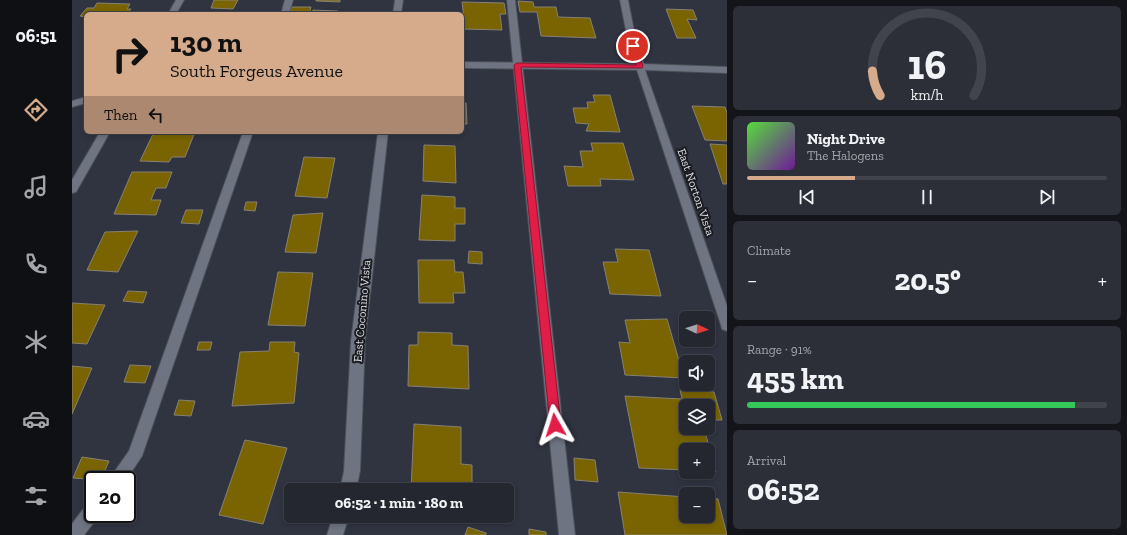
<!DOCTYPE html>
<html lang="en">
<head>
<meta charset="utf-8">
<style>
	:root { --surface:#242730; --page:#2c2f38; --text:#f1f3f6; --muted:#a3a5ab; --line:#41444c; --accent:#d6ab8b }
	body { margin:0; font-family:"Zilla Slab",serif; background:var(--page); color:var(--text); height:100vh; display:flex; flex-direction:column; font-size:15px; white-space:nowrap }
	* { box-sizing:border-box; margin:0 }
	p { font-size:13px; color:var(--muted) }
	.icon { flex:none; width:22px; height:22px; fill:none; stroke:currentColor; stroke-width:2; stroke-linecap:round; stroke-linejoin:round }
	.map { position:relative; flex:1; overflow:hidden }
	.side { display:flex; flex-direction:column; gap:6px; padding:6px; background:#14151a; width:400px }
	.side>* { flex:none }
	.top-card { position:absolute; left:12px; top:12px; width:380px; height:122px; border-radius:6px; box-shadow:0 2px 6px #0003,0 0 0 1px var(--line); background:#d6ab8b; color:#111; overflow:hidden }
	.needle { width:26px; rotate:94deg }
	.controls { position:absolute; left:607px; top:311px; display:grid; gap:8px }
	.controls a { display:grid; place-items:center; width:36px; height:36px; border-radius:6px; background:var(--surface); box-shadow:0 2px 6px #0003,0 0 0 1px var(--line); font-size:20px }
	.speed { position:absolute; left:12px; top:471px; display:flex; gap:8px; font-size:20px; font-weight:700; text-align:center }
	.speed>* { display:grid; place-content:center; width:52px; height:52px; border-radius:50%; background:var(--surface); box-shadow:0 2px 6px #0003,0 0 0 1px var(--line); line-height:1 }
	.speed .limit { border:2px solid #111; border-radius:6px; background:#fff; color:#111 }
	.pin { position:absolute; display:grid; place-items:center; width:34px; height:34px; color:#fff; margin:-17px; border:2px solid #fff; border-radius:50%; box-shadow:0 1px 4px #0007 }
	.me { position:absolute; width:44px; margin:-22px; rotate:354deg; stroke-linejoin:round; filter:drop-shadow(0 0 3px #0008) }
	.turn { display:flex; align-items:center; gap:14px; height:84px; padding:0 20px; font-size:18px }
	.turn .icon { width:52px; height:52px; stroke-width:2.5 }
	.turn b { display:block; font-size:28px; line-height:34px }
	.then { display:flex; align-items:center; height:38px; padding:0 20px; background:#0003; gap:8px; font-size:15px }
	.big { font-size:30px; font-weight:700; line-height:1.1 }
	.side .card { flex:1; display:flex; flex-direction:column; justify-content:center; gap:6px; min-width:0; padding:0 14px; border-radius:6px; background:var(--page) }
	.side .dial { align-items:center; gap:0 }
	.dial svg { height:104px; overflow:visible; fill:none; stroke:var(--line); stroke-width:7; stroke-linecap:round; text-anchor:middle }
	.dial text { fill:var(--text); stroke:none }
	.song { display:flex; align-items:center; gap:12px }
	.cover { width:48px; height:48px; border-radius:6px; background:linear-gradient(135deg,hsl(110 70% 55%),hsl(280 70% 35%)) }
	.played { height:4px; border-radius:2px; background:linear-gradient(90deg,var(--accent) 30%,var(--line) 30%) }
	.keys { display:flex; justify-content:space-around; direction:ltr }
	.heat { display:flex; justify-content:space-between; align-items:center; font-size:22px; direction:ltr }
	.charge { height:6px; border-radius:3px; background:linear-gradient(90deg,#34c759 91%,var(--line) 0) }
	.trip { position:absolute; left:212px; top:483px; width:230px; height:40px; border-radius:6px; background:var(--surface); box-shadow:0 2px 6px #0003,0 0 0 1px var(--line); font-weight:700; line-height:40px; text-align:center }
	main { display:flex; flex:1; min-height:0 }
	.tab-bar { display:flex; flex-direction:column; width:72px; justify-content:space-around; align-items:center; background:#0e1013; color:var(--muted) }
	.tab-bar .icon { width:28px; height:28px }
	.tab-bar .active { color:var(--accent) }
	.tab-bar b { font-size:18px; color:var(--text) }
	.map>svg:first-child { display:block }
</style>
</head>
<body>
<main>
<nav class="tab-bar">
<b>06:51</b>
<svg class="icon active" aria-label="directions" viewBox="0 0 24 24"><path d="M12 3l9 9-9 9-9-9zM9 14v-3h6M13 9l2 2-2 2"/></svg>
<svg class="icon" aria-label="music" viewBox="0 0 24 24"><path d="M9 18V5l10-2v13"/><circle cx="6" cy="18" r="3"/><circle cx="16" cy="16" r="3"/></svg>
<svg class="icon" aria-label="phone" viewBox="0 0 24 24"><path d="M5 4h4l2 5-3 2q2 4 5 5l2-3 5 2v4C11 20 4 13 5 4z"/></svg>
<svg class="icon" aria-label="climate" viewBox="0 0 24 24"><path d="M12 3v18M4 7l16 10M4 17L20 7"/></svg>
<svg class="icon" aria-label="car" viewBox="0 0 24 24"><path d="M5 17H2v-5l4-1 3-4h7l3 4 3 1v5h-3M9 17h6M6 11h13"/><circle cx="7" cy="17" r="2"/><circle cx="17" cy="17" r="2"/></svg>
<svg class="icon" aria-label="filters" viewBox="0 0 24 24"><path d="M4 7h16M4 17h16"/><circle cx="9" cy="7" r="2"/><circle cx="15" cy="17" r="2"/></svg>
</nav>
<div class="map">
<svg width="655" height="535" viewBox="0 0 655 535">
	<rect width="100%" height="100%" fill="#303440"/>
	<!-- building -->
	<g fill="#7a6401" stroke="#868173">
		<path d="M142,0h24l-5,9 -22,-1z"/>
		<path d="M244,0h24v2l-24,-1z"/>
		<path d="M446,1l15,1 1,5h22l2,10 32,1 6,20 -55,-2 -4,-24h-17z"/>
		<path d="M390,2l42,1 2,11h-6l2,16 -40,-1v-10h2z"/>
		<path d="M25,3l33,1 -3,5h4l-4,5h-41v3l-6,-1 7,-8h7z"/>
		<path d="M220,7h19l-2,7h-19z"/>
		<path d="M594,9l27,1 4,10 -10,-1 9,19h-19z"/>
		<path d="M241,10l25,1 -1,3h-25z"/>
		<path d="M521,95h17l10,37 -34,-1 3,-7 -13,-1 -3,-15h15l-1,-6h8z"/>
		<path d="M390,103h4l1,21h-5z"/>
		<path d="M620,106l33,1 2,6v28l-22,-1z"/>
		<path d="M82,132h41l-10,25h-13l-3,5 -29,-1z"/>
		<path d="M519,143h32l11,37 -34,-1 1,7h-33l-4,-20 19,1 -3,-16h13z"/>
		<path d="M638,144l17,1v39h-4z"/>
		<path d="M352,145l31,1 1,37 -33,-2z"/>
		<path d="M232,157l31,1 -8,40 -32,-2z"/>
		<path d="M60,172h40l-6,16h-10l-5,12h10l-5,15 -42,-1z"/>
		<path d="M350,195l33,2v11h10v16h-10v17l-36,-1z"/>
		<path d="M174,202h11l-2,9 -11,-1z"/>
		<path d="M114,210h17l-4,14 -18,-1z"/>
		<path d="M251,213l-7,40 -31,-1 8,-37z"/>
		<path d="M66,231l-20,41 -31,-2 18,-38z"/>
		<path d="M543,249l34,1 12,46 -51,-2 -7,-32h15z"/>
		<path d="M397,251l13,1v12l-14,-1z"/>
		<path d="M346,260h36l1,12h8l2,21h-12l1,10h-35z"/>
		<path d="M206,272l35,1 -8,53 -37,-1z"/>
		<path d="M56,291l19,1 -4,11 -20,-2z"/>
		<path d="M0,303l33,2 -18,39 -15,-1z"/>
		<path d="M595,319l17,59 -59,-3 -6,-33 11,1 -5,-23z"/>
		<path d="M346,332l34,1v12l16,1 1,43 -61,-3 1,-41h9z"/>
		<path d="M127,342h13l-2,8h-13z"/>
		<path d="M198,342h25l-1,10 5,1 -5,50 -62,3 8,-54 29,-1z"/>
		<path d="M58,365l21,1 -6,17 -21,-1z"/>
		<path d="M0,366l20,2 -20,46z"/>
		<path d="M608,390l34,2 8,28h-14v-14h-22v22h18l12,44h-8v-22h-22v20l-47,-2 -14,-72 57,3z"/>
		<path d="M107,400l16,1 -4,15 -17,-1z"/>
		<path d="M342,424l47,3v37l11,1v25h-61z"/>
		<path d="M173,440l42,8 -24,76 -44,-9z"/>
		<path d="M10,457l27,4 -8,19 -28,-2z"/>
		<path d="M502,458l21,2 3,22 -23,-2z"/>
		<path d="M546,492l68,5v19h22v-18l10,1 9,36h-102z"/>
		<path d="M396,527l18,6v2h-21z"/>
		<path d="M457,529l17,3v3h-17z"/>
	</g>
	<g fill="none" stroke-linecap="round" stroke-linejoin="round">
		<defs>
			<g id="lane">
				<path d="M213,0h8l-4,14h-8z"/>
				<path d="M435,0h8l60,535h-16z"/>
				<path d="M171,132h10l-111,324 -16,24h-17l3,-5 17,-24z"/>
				<path d="M21,502v12h6v2l-15,19h-12v-11l15,-20z"/>
			</g>
			<g id="street">
				<path d="M104,0h8l-8,14h-8z"/>
				<path d="M323,0h8l-2,14h-8z"/>
				<path d="M548,0h8l9,46 7,18 83,3v6l-82,-3 82,236v25l-5,-2 -1,-4 -84,-255 -175,-2v-6l173,2 -6,-18z"/>
				<path d="M14,97v6l-14,4v-6z"/>
				<path d="M28,132h10l-34,60 -4,1v-13z"/>
				<path d="M306,132h10l-23,209 -5,130 -4,19h-16l4,-19 7,-130z"/>
				<path d="M261,516h16l-6,19h-16z"/>
			</g>
		</defs>
		<!-- lane casing -->
		<use href="#lane" stroke="#4b4f58" stroke-width="2"/>
		<!-- street casing -->
		<use href="#street" stroke="#4b4f58" stroke-width="2"/>
		<!-- lane -->
		<use href="#lane" fill="#6f7482" fill-rule="evenodd"/>
		<!-- street -->
		<use href="#street" fill="#6f7482" fill-rule="evenodd"/>
	</g>
	<!-- route -->
	<path fill="#e11d48" stroke="#92132f" d="M559,45l6,1 6,21 -1,1 -121,-1 40,358 -2,4 -4,2 -4,-2 -1,-4 -36,-360 3,-2 119,2 -6,-19z"/>
	<g text-anchor="middle" stroke-width="4" stroke-linejoin="round" paint-order="stroke">
		<!-- street labels -->
		<g font-size="12" fill="#dcdfe6" stroke="#1a1c21">
			<text transform="translate(624 192) rotate(71)" y="4">East Norton Vista</text>
			<text transform="translate(290 311) rotate(-85)" y="4">East Coconino Vista</text>
		</g>
	</g>
</svg>
<div class="controls">
<a><svg class="needle" viewBox="-14 -14 28 28"><path d="M0-13l5 13h-10z" fill="#e53935"/><path d="M0 13l5-13h-10z" fill="#a3a5ab"/></svg></a>
<a><svg class="icon" aria-label="sound" viewBox="0 0 24 24"><path d="M4 9h4l5-4v14l-5-4H4zM17 9q2 3 0 6"/></svg></a>
<a><svg class="icon" aria-label="layers" viewBox="0 0 24 24"><path d="M12 4l9 5-9 5-9-5zM3 14l9 5 9-5"/></svg></a>
<a>+</a>
<a>−</a>
</div>
<div class="speed"><div class="limit">20</div></div>
<div class="pin" style="left:561px;top:46px;background:#d93025"><svg class="icon" aria-label="arrive" viewBox="0 0 24 24"><path d="M6 21V4h12l-3 4 3 4H6"/></svg></div>
<svg class="me" style="left:483px;top:425px" viewBox="-20 -20 40 40"><path d="M0-17L14 15 0 8-14 15z" fill="#e11d48" stroke="#fff" stroke-width="4"/></svg>
<div class="trip">06:52 · 1 min · 180 m</div>
<div class="top-card">
<div class="turn"><svg class="icon" aria-label="right" viewBox="0 0 24 24"><path d="M7 20v-9h11M14 6l5 5-5 5"/></svg><div><b>130 m</b>South Forgeus Avenue</div></div>
<div class="then">Then<svg class="icon" aria-label="left" viewBox="0 0 24 24"><path d="M17 20v-9H6M10 6l-5 5 5 5"/></svg></div>
</div>
</div>
<section class="side">
<div class="card dial"><svg viewBox="0 0 100 80">
<path d="M14 69A42 42 0 1 1 86 69"/>
<path d="M14 69A42 42 0 0 1 8 50" stroke="#d6ab8b"/>
<text x="50" y="56" font-size="32" font-weight="700">16</text>
<text x="50" y="72" font-size="11">km/h</text>
</svg></div>
<div class="card">
<div class="song"><i class="cover"></i><div><b>Night Drive</b><p>The Halogens</p></div></div>
<div class="played"></div>
<div class="keys"><svg class="icon" aria-label="previous" viewBox="0 0 24 24"><path d="M18 5L8 12l10 7zM5 5v14"/></svg><svg class="icon" aria-label="pause" viewBox="0 0 24 24"><path d="M8 5v14M16 5v14"/></svg><svg class="icon" aria-label="next" viewBox="0 0 24 24"><path d="M6 5l10 7-10 7zM19 5v14"/></svg></div>
</div>
<div class="card"><p>Climate</p>
<div class="heat"><a>−</a><b class="big">20.5°</b><a>+</a></div>
</div>
<div class="card"><p>Range · 91%</p><b class="big">455 km</b><div class="charge"></div></div>
<div class="card"><p>Arrival</p><b class="big">06:52</b></div>
</section>
</main>
</body>
</html>
